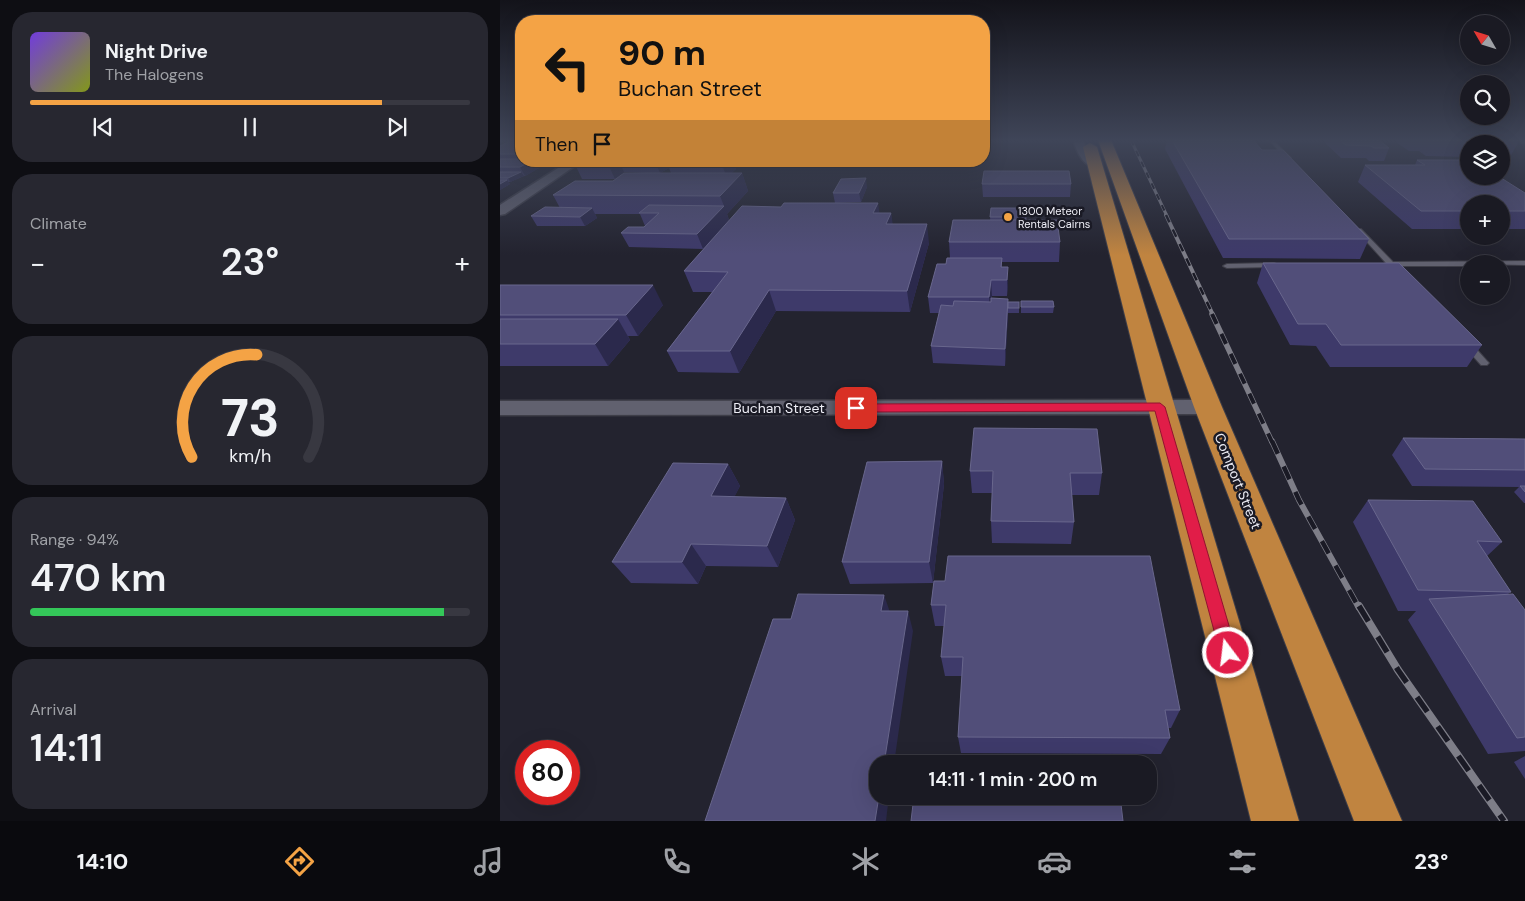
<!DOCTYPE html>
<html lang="en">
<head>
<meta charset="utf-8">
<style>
	:root { --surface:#1a1a23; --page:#272730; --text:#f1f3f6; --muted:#9fa1a6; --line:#383841; --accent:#f4a345 }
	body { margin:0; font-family:"DM Sans",sans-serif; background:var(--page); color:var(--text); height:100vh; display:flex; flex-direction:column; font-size:19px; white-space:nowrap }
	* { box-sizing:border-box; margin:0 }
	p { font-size:16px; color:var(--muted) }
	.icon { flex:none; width:28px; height:28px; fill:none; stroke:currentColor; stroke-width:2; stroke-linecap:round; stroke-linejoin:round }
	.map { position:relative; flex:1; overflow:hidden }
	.sheet { display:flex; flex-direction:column; gap:12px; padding:12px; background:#0e0e13; width:500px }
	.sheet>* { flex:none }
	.top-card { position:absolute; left:15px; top:15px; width:475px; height:152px; border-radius:20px; box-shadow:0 5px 20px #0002,0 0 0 1px var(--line); background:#f4a345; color:#111; overflow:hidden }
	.needle { width:32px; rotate:309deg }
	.tools { position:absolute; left:960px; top:15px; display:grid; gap:10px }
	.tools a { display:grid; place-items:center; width:50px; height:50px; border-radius:50%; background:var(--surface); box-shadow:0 5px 20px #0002,0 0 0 1px var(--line); font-size:25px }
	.speed { position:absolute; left:15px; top:740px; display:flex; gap:10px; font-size:25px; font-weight:700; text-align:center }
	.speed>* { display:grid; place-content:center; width:65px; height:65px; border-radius:50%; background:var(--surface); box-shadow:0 5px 20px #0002,0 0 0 1px var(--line); line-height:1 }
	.speed .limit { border:8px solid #d22; background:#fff; color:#111 }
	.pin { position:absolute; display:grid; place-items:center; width:42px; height:42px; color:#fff; margin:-21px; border-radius:10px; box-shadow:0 2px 8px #0006 }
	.me { position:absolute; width:55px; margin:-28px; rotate:345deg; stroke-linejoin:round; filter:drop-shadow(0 0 4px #0008) }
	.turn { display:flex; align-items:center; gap:18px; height:105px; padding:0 20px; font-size:22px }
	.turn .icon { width:65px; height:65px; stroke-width:2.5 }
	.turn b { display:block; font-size:35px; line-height:42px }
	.then { display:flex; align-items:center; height:48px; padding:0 20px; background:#0003; gap:10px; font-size:19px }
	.big { font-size:38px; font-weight:600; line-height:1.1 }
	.sheet .card { flex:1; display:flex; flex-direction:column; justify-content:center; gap:8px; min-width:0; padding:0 18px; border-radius:20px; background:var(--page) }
	.sheet .dial { align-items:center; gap:0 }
	.dial svg { height:130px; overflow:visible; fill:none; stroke:var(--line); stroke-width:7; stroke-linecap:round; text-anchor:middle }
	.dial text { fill:var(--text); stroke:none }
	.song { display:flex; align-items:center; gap:15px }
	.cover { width:60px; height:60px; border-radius:8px; background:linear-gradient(135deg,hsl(260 70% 55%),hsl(70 70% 35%)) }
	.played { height:5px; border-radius:2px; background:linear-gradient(90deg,var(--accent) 80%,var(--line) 80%) }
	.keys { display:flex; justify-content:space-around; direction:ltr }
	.heat { display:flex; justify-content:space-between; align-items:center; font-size:28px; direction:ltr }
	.charge { height:8px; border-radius:4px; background:linear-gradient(90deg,#34c759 94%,var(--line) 0) }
	.trip { position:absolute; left:369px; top:755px; width:288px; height:50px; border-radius:20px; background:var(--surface); box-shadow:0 5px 20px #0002,0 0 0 1px var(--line); font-weight:600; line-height:50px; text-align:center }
	.dock { display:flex; height:80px; justify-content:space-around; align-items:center; background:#0a0a0e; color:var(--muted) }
	.dock .icon { width:35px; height:35px }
	.dock .active { color:var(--accent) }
	.dock b { font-size:22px; color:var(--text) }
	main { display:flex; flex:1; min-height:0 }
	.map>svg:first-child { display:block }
</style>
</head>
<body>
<main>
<section class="sheet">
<div class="card">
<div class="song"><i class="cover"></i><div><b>Night Drive</b><p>The Halogens</p></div></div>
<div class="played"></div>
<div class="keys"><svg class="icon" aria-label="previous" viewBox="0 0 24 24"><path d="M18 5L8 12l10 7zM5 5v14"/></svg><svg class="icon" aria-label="pause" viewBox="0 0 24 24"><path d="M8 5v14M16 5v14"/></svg><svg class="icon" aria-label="next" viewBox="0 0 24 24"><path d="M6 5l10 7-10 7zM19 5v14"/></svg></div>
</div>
<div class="card"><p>Climate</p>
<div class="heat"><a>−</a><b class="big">23°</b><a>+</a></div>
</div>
<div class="card dial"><svg viewBox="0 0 100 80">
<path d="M14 69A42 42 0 1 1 86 69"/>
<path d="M14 69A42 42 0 0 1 54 6" stroke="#f4a345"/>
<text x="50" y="56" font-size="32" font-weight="700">73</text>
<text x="50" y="72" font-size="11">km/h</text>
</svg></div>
<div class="card"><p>Range · 94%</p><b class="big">470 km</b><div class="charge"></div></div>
<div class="card"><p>Arrival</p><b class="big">14:11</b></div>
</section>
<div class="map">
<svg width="1025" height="821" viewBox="0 0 1025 821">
	<rect width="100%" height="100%" fill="#23232f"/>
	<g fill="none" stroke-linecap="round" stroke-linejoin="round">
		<defs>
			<g id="lane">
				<path d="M769,140h4l18,18v2h-4z"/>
				<path d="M857,229h4l32,33 132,-1v4l-56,-1v2h-72l6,6 -4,2 -13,-8v-3l-29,-32z"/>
				<path d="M774,263l4,2 -1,2 -50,1 -4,-2 4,-2z"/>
				<path d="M967,341l3,1 17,19 2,2 -2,2h-6l-17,-19 -1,-2 1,-2z"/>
			</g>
			<g id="street">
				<path d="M573,140h10c7,16 8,12 19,24l-2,2c-16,4 -23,-14 -27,-26z"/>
				<path d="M766,140h12l-5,3z"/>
				<path d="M1019,140h6v3l-5,-1z"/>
				<path d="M69,161h13l-77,53 -5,1v-10z"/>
				<path d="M708,400l7,2 4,5 -4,5 -7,2 -708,1v-14z"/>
			</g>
			<g id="highway">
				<path d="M598,140h13l111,267 180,414h-48l-160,-414z"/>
				<path d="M590,143l7,4 202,674h-48l-168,-674z"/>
			</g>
		</defs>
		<!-- lane casing -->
		<use href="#lane" stroke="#3e3e48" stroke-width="2"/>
		<!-- street casing -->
		<use href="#street" stroke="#3e3e48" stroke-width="3"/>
		<!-- highway casing -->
		<use href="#highway" stroke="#3e3e48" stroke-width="2"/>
		<!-- lane -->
		<use href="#lane" fill="#61616f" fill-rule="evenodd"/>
		<!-- street -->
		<use href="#street" fill="#61616f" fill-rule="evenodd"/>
		<!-- highway -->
		<use href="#highway" fill="#c08440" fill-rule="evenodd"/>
		<defs>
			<path id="rail-far4" d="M631,140l36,76"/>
			<path id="rail-far3" d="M666,215l47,100"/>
			<path id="rail-far2" d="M712,314l60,128"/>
			<path id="rail-far1" d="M772,441l27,59 60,108"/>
			<path id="rail" d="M859,606l39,64 106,151"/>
		</defs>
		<!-- rail-far4 casing -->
		<use href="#rail-far4" stroke="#7e7e88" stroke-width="3"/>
		<!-- rail-far3 casing -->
		<use href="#rail-far3" stroke="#7e7e88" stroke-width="4"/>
		<!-- rail-far2 casing -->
		<use href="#rail-far2" stroke="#7e7e88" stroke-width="5.5"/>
		<!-- rail-far1 casing -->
		<use href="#rail-far1" stroke="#7e7e88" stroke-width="6"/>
		<!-- rail casing -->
		<use href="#rail" stroke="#7e7e88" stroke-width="8"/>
		<!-- rail-far4 -->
		<use href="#rail-far4" stroke="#1a1a25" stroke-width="2" stroke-dasharray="6" stroke-linecap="butt"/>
		<!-- rail-far3 -->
		<use href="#rail-far3" stroke="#1a1a25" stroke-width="2.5" stroke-dasharray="8" stroke-linecap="butt"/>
		<!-- rail-far2 -->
		<use href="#rail-far2" stroke="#1a1a25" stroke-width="4" stroke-dasharray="11" stroke-linecap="butt"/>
		<!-- rail-far1 -->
		<use href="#rail-far1" stroke="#1a1a25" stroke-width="4.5" stroke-dasharray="14" stroke-linecap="butt"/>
		<!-- rail -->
		<use href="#rail" stroke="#1a1a25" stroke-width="5.5" stroke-dasharray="18" stroke-linecap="butt"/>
	</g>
	<!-- wall -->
	<g fill="#3e3a6a" fill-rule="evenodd">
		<path d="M21,140v21h28l-13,1 3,6 -14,8h-2h1l-14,6h-2l2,2 -10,6v-44z"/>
		<path d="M667,140l95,10 107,89 -9,20 -137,-1 -58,-109z"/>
		<path d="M825,140h54l10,8 -5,13h-15l-3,-3h-25l-17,-16z"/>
		<path d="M897,140h120l2,1 -9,16h-9v-13h-32v13l-43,-1 -7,-5h-10l-13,-9z"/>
		<path d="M917,160l108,51v18h-24v-25h-32v25h-57l-54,-47 7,-17h50z"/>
		<path d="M75,161h158l3,8 -5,4h11l6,18 -21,23 2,6 -26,29 -74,-2 -8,-14 23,-6 1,-1 -5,-12h-45l2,4 -12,8h-48l-6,-10 29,-8 -7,-13 94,-22 -23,-1 -9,7h-33l-8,-17zM169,168l2,5h-11z"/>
		<path d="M482,184h89l-1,13h-87z"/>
		<path d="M367,187l-6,15 -26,1 -2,-10z"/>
		<path d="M491,208l35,12 34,22 -1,20h-57v5l6,16 -1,13h-15l-1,2 17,4h11v11h-11l-3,53 -72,-3 -2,-17 8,-33h-9l-2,-16 22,-39 -1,-16 41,-22z"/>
		<path d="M379,213h12l1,11 37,19 -19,69 -134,-1 -37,62 -61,-1 -11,-21 45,-59h-19l-9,-21z"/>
		<path d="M763,263l219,82 -15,22h-137l-14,-21 -26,-1 -33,-62z"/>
		<path d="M0,285l163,20 -25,31h-10l2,4 -22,26h-108z"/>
		<path d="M521,301l33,6 -1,6h-32z"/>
		<path d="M903,438l122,1v64h-1l-10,-11 5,-5 -107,-1 -20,-31z"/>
		<path d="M442,461l2,23 -11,99 -83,1 -8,-22z"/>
		<path d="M228,464l12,22 -6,11 52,1 9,22 -17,47 -72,-1 -8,18 -67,-1 -19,-21z"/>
		<path d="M470,471l132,2 -3,22h-27l2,27 -3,22 -79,-1 -1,-22 1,-28h-20z"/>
		<path d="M868,500l134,42 -15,14 24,36 -3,2 17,16v141l-37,3 -80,-134 8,-9h-18l-45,-89z"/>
		<path d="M434,581l246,129 -9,18h-3l2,10 -9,16 -200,-1 -3,-16 4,-61h-17l-4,-19 3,-31h-9l-4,-21z"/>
		<path d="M1025,756v23l-11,-17z"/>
	</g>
	<!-- shaded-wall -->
	<g fill="#2b294c">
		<path d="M25,161h11l3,7 -14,8 -5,-9z"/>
		<path d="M108,161h11l5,11 -9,7 -8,-17z"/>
		<path d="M155,161h22l-10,3 2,4 -9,5z"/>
		<path d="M225,161h8l3,8 -9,9 -5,-13z"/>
		<path d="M21,172l3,4 -14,6 -2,-4z"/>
		<path d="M242,173l6,18 -21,23 2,6 -26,29 -6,-15 27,-28 -4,-10z"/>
		<path d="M366,178l1,9 -6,15 -2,-9z"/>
		<path d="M7,180l3,4 -10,6v-6z"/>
		<path d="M378,203l3,19 -8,-9z"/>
		<path d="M92,208l5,10 -12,8 -5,-9z"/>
		<path d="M391,213l3,19 -8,-8z"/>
		<path d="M427,224l2,19 -19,69 -3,-21z"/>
		<path d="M508,267v16l-1,13v-16z"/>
		<path d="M491,280l1,16 -2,17 -1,-16z"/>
		<path d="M153,285l10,20 -25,31 -12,-21z"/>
		<path d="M269,290l7,21 -37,62 -9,-22z"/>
		<path d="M508,299v16l-3,51v-17z"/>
		<path d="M118,319l12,21 -22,26 -13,-22z"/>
		<path d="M442,461l2,23 -11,99 -4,-21z"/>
		<path d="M228,464l12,22 -16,32 -13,-22z"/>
		<path d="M286,498l9,22 -17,47 -11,-21z"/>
		<path d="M191,544l15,22 -8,18 -16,-22z"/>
		<path d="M384,595l7,20 -10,-4z"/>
		<path d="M408,611l5,20 -19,133h-10z"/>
		<path d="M379,796h10l-3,25h-11z"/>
	</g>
	<!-- building -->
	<g fill="#514e79" stroke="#69678d">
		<path d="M12,140h9v14h-21v-8z"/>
		<path d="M672,140h81l9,10h21l86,89h-140z"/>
		<path d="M839,140h40l10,8h-15l-3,-2 -25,-1z"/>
		<path d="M933,140h84l2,1 -85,-1z"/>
		<path d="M0,159h21v2h10l-11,6h-20z"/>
		<path d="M917,160h52v16h29l27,17v18h-24v-7h-32v7h-48l-56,-46h60z"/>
		<path d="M75,161h33l-34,1z"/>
		<path d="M170,161h56l-4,4 -55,-1z"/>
		<path d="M484,171h85l2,13h-89z"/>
		<path d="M0,172h21l-13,6h-8z"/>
		<path d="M124,173h118l-22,23 -167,-1 22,-14h38z"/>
		<path d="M366,178l-7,15h-26l8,-14z"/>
		<path d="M0,180h7l-7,4z"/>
		<path d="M284,203h94l-5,10h18l-5,11h41l-20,67 -138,-1 -39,61h-63l61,-79 -44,-1 58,-65 39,1z"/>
		<path d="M149,205l75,1 -27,28 -76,-1 7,-6h16l15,-14h-20z"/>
		<path d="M45,207l47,1 -12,9 -49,-1z"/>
		<path d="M491,208h34l1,12h-18v-3h-18z"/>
		<path d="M453,220h104l3,22h-111z"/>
		<path d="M447,258h55l-1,9h7l-1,13h-16l-2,17h-61l9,-33h9z"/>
		<path d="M763,263h136l83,82h-141l-15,-21h-28z"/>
		<path d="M0,285h153l-27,30h-126z"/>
		<path d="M491,298l17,1 -3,50 -74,-3 10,-41 12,1 1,-5 37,1z"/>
		<path d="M521,301h32l1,6h-33z"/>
		<rect x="508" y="302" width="11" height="6"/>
		<path d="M0,319h118l-23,25h-95z"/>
		<path d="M474,428l123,1 5,44h-32l4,49 -83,-1 2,-50h-23z"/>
		<path d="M903,438l122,1v31l-100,-1z"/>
		<path d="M442,461l-13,101h-87l25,-100z"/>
		<path d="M173,463l55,1 -17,32 75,2 -19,48 -76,-2 -9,18h-70z"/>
		<path d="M1020,486h5v6z"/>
		<path d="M868,500l105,1 29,41 -25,-1 34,51 -93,-2z"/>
		<path d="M448,556h202l30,154h-15l5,28 -212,-1 5,-80h-22l5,-52h-15l3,-24h11z"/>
		<path d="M298,594l86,1 -3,16h27l-24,153h-6v32h1l-4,25h-170l68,-202h18z"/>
		<path d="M1013,594l12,16v127l-8,1 -88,-139z"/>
		<path d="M414,796h206l3,25h-212z"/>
	</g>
	<!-- sky -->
	<linearGradient id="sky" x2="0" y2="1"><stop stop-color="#13131a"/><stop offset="0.55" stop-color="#3f4558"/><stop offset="1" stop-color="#3f4558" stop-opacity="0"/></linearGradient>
	<rect width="1025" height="255" fill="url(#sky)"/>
	<!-- route -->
	<path fill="#e11d48" stroke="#92132f" d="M660,403l5,4 72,246 -3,6 -6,2 -6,-2 -2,-6 -65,-242 -299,1 -6,-4 6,-4z"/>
	<!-- markers -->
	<circle fill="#f4a345" stroke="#1a1a25" stroke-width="2" cx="508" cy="217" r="5"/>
	<g text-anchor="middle" stroke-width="5" stroke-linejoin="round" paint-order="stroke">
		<!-- far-poi labels -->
		<g font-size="11" fill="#ededf5" stroke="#1a1a25" text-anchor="start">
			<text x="518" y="215">1300 Meteor<tspan x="518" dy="13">Rentals Cairns</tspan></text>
		</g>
		<!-- street labels -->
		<g font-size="14" fill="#ededf5" stroke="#1a1a25">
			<text x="279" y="413">Buchan Street</text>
			<text transform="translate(738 481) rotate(68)" y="5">Comport Street</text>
		</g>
	</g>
</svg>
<div class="tools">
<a><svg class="needle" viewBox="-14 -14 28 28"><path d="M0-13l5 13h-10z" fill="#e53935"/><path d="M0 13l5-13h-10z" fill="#9fa1a6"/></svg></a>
<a><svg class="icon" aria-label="search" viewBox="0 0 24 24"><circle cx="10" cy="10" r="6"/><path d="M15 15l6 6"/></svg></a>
<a><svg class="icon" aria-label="layers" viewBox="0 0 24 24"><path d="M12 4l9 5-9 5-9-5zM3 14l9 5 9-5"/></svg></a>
<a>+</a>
<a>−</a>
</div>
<div class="speed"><div class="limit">80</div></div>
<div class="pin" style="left:356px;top:408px;background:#d93025"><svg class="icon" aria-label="arrive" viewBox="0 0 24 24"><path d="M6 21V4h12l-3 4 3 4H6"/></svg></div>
<svg class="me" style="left:728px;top:653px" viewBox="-20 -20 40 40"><circle r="17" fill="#e11d48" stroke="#fff" stroke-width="3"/><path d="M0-11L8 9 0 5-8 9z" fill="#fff"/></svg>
<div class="trip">14:11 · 1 min · 200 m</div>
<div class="top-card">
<div class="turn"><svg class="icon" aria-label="left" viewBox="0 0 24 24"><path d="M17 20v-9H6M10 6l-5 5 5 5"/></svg><div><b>90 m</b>Buchan Street</div></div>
<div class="then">Then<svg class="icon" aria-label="arrive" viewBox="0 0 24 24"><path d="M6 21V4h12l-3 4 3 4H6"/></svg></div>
</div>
</div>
</main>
<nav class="dock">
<b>14:10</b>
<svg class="icon active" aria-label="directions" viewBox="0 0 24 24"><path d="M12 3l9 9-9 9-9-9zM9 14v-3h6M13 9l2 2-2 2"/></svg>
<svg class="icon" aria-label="music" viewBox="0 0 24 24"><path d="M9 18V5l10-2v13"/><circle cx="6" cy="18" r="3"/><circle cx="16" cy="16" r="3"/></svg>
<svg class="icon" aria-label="phone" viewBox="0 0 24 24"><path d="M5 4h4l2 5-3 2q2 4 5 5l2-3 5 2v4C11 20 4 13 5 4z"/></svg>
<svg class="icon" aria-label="climate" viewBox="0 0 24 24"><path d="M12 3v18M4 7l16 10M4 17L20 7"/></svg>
<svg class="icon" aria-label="car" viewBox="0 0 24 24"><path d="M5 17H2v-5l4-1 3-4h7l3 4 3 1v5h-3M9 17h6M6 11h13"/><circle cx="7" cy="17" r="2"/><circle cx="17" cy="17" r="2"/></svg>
<svg class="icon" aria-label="filters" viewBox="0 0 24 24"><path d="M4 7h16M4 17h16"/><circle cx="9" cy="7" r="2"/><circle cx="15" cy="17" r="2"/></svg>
<b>23°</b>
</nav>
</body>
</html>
